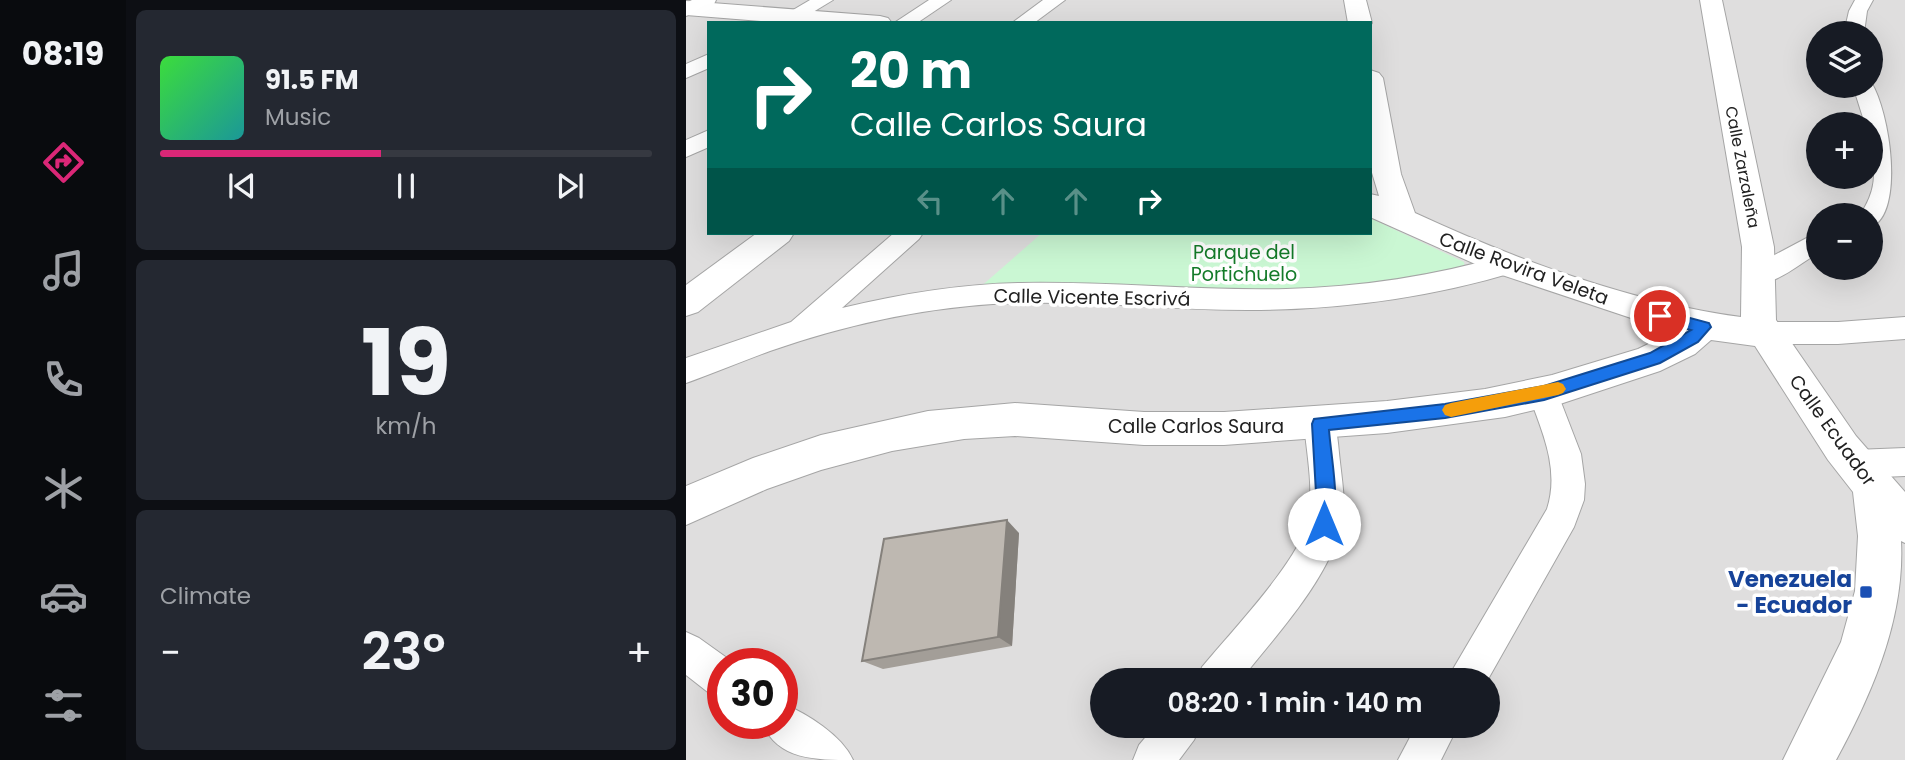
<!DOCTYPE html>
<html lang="en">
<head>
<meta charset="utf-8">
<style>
	:root { --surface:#171b24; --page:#242831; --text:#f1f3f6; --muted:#9ea1a6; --line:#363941; --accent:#db2777 }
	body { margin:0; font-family:Poppins,sans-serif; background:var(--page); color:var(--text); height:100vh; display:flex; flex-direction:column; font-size:26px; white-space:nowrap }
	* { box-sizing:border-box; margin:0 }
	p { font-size:23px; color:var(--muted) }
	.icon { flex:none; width:38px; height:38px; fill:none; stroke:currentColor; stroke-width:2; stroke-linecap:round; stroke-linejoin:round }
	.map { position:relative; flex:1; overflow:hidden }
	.sheet { display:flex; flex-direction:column; gap:10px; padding:10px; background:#0d0f14; width:560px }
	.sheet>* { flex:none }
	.banner { position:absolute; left:21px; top:21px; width:665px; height:214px; border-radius:0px; box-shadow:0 7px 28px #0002; background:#00695c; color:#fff; overflow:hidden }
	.buttons { position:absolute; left:1120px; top:21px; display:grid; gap:14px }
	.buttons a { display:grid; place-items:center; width:77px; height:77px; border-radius:50%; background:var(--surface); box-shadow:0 7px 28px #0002; font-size:35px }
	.speed { position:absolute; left:21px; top:648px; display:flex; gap:14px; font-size:35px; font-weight:700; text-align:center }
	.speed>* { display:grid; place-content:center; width:91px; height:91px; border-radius:50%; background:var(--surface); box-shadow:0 7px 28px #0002; line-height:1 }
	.speed .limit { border:10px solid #d22; background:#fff; color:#111 }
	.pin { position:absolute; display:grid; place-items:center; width:60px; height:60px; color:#fff; margin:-30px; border:4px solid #fff; border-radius:50%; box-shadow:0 2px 7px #0007 }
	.me { position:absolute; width:77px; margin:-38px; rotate:0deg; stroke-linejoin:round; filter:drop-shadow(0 0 5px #0008) }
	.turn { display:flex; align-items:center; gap:24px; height:147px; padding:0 28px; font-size:32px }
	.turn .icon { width:91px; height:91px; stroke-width:2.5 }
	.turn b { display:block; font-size:49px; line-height:60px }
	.lanes { display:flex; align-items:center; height:66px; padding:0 28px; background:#0003; justify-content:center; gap:35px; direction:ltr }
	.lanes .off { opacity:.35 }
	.big { font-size:52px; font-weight:600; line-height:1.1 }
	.sheet .card { flex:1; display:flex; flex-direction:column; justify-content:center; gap:10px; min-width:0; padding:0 24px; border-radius:10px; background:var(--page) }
	.sheet .dial { align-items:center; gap:0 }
	.dial b { font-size:91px; line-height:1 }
	.song { display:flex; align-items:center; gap:21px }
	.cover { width:84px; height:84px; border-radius:10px; background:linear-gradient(135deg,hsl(120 70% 55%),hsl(180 70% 35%)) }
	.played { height:7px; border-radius:4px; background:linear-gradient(90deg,var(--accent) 45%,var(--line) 45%) }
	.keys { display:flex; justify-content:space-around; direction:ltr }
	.heat { display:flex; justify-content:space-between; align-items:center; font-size:38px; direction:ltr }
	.trip { position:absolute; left:404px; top:668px; width:410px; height:70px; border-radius:35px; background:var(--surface); box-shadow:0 7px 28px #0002; font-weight:600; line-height:70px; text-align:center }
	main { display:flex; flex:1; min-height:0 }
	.tab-bar { display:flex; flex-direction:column; width:126px; justify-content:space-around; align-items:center; background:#090b0e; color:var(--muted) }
	.tab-bar .icon { width:49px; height:49px }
	.tab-bar .selected { color:var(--accent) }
	.tab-bar b { font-size:32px; color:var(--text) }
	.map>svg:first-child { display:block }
</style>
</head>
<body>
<main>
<nav class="tab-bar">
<b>08:19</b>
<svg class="icon selected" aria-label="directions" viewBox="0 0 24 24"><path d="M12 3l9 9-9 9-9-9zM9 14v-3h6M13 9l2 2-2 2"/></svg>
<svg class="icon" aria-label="music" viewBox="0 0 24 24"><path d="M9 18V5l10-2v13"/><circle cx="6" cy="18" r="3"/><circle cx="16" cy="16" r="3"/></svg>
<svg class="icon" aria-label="phone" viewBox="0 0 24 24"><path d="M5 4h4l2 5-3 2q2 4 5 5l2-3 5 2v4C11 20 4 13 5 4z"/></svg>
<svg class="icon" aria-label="climate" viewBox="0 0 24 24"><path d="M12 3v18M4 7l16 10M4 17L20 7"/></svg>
<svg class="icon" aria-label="car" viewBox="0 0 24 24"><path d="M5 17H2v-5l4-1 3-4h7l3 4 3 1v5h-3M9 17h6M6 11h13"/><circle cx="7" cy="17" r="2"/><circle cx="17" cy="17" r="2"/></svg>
<svg class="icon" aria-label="filters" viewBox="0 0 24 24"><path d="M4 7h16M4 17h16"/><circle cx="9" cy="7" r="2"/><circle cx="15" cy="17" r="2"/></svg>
</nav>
<section class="sheet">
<div class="card">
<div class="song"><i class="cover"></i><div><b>91.5 FM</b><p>Music</p></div></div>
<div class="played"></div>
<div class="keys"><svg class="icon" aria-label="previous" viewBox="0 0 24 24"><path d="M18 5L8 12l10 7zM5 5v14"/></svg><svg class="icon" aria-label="pause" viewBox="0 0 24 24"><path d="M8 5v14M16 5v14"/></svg><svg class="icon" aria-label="next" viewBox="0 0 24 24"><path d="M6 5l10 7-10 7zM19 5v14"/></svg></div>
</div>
<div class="card dial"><b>19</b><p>km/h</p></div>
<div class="card"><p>Climate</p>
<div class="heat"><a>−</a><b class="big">23°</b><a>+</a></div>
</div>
</section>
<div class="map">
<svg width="1219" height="760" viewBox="0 0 1219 760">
	<rect width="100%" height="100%" fill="#f1efe9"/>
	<!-- residential -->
	<path fill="#dfdede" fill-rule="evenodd" d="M0,0h1219v760h-1219zM23,23h661v210h-661zM1132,33h53v53h-53zM1132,124h53v53h-53zM1132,215h53v53h-53zM37,663h59v60h-59zM416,681h386v45h-386z"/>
	<!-- park -->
	<path fill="#caf7d3" d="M684,218l94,44 1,7 -9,4 -144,18 -334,-2 64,-56h328z"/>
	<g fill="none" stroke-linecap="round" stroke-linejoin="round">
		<defs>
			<g id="minor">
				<path d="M6,0h24l-2,4 -28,12v-13z"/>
				<path d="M124,0h23l-38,23h-24z"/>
				<path d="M243,0h22l-34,23h-23z"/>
				<path d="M357,0h22l-31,23h-22z"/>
				<path d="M1169,0h18l-6,11 -3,22h-20l5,-22z"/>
				<path d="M23,54v14l-23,10v-14z"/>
				<path d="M1185,82c19,30 34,131 0,145v-12h-11c23,-34 11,-52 11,-91h-6l-12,-38h18z"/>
				<path d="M23,130v17l-23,10v-17z"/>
				<path d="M1132,232v21c-19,11 -46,36 -68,29l-4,-7 4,-7z"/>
				<path d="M208,233h29l-4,6 -77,69c59,-14 118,-24 179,-25 88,-2 177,8 265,6 75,-2 148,-13 220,-34l9,3 4,7 -4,7c-87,26 -176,38 -267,38 -85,0 -170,-11 -255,-6 -76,5 -151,22 -223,47 -28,10 -56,22 -84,32v-25l105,-36z"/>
				<path d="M1219,317v22l-67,5h-73l-10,-3 -4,-8 4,-8 10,-3h73z"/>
				<path d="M857,380l11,4 27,70 4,30 -1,16 -10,27 -87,154h-41l101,-172c13,-40 -5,-78 -19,-116l4,-9z"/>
				<path d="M634,411l11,3c7,15 7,32 9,48 2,19 6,41 2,60 -12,57 -67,114 -102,159h-43l5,-14c27,-33 99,-108 106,-147 6,-31 -1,-65 -4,-96l5,-10z"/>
				<path d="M1219,448v28l-50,2 -11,-4 -5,-10 5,-10 11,-4z"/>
				<path d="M0,632l13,6 35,25h-11v35l-14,-5 -23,-18z"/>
				<path d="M96,703c25,11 60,32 71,57 -38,0 -75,0 -91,-37h20z"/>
				<path d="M469,726h45l-6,14 -15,20h-46l6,-15z"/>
				<path d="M730,726h42l-17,34h-43z"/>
			</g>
			<g id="tertiary">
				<path d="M658,0h22l6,23 -2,2v-2h-22z"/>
				<path d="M1014,0h22l52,247 2,73 80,116 49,56v51l-4,-2c4,77 -29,153 -65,219h-53l58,-118 14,-51 3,-55 -5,-44 -25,-32 -73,-114 -44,-6 -16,14 -35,17 -100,33 -55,13 -118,16 -163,12h-80l-129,-9 -51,3 -72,12 -71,19 -54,19 -81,36v-39l67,-28 68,-23 107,-24 87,-8 129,9h80l163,-11 98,-12 67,-14 86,-26 35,-17 -180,-60 -123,-55v-23l9,2 -9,-30v-96l9,3 4,5 18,96 14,39c99,46 218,90 326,104l1,-70z"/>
				<path d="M0,1l194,15 8,2 4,5h-106l-100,-8z"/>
				<path d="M71,233h37l-5,8 -91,71 -12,4v-31z"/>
			</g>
		</defs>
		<!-- minor casing -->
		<use href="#minor" stroke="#a5a5a5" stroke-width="2"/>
		<!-- tertiary casing -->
		<use href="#tertiary" stroke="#a5a5a5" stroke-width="2"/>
		<!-- minor -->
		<use href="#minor" fill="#fff" fill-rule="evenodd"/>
		<!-- tertiary -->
		<use href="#tertiary" fill="#fff" fill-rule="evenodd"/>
	</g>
	<!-- wall -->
	<path fill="#a39e98" d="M333,533l-7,113 -129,23 -21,-8z"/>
	<!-- shaded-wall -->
	<path fill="#85817c" d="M321,520l12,13 -7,113 -14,-9z"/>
	<!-- building -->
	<path fill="#beb8b1" stroke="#85817c" stroke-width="2" d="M321,520l-9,117 -136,24 22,-122z"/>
	<!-- route -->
	<path fill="#1a73e8" stroke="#114b97" stroke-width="2" d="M974,310l49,13 2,4 -13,15 -38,21 -116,37 -99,18 -116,12c2,27 12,76 2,100l-7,3 -6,-3 -3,-6 2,-14 -5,-86 2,-5 131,-15 99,-18 106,-33 41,-23 -37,-10 -2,-4 2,-4z"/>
	<!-- slow -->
	<path fill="#f59e0b" d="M872,382l5,2 3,5 -3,4 -5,2 -107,22 -6,-2 -3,-5 3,-5 6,-2z"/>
	<!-- markers -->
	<rect fill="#1a4fb4" stroke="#fff" stroke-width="2.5" x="1173" y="585" width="14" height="14" rx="3.5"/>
	<g text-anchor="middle" stroke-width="7" stroke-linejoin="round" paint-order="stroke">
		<!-- far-street labels -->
		<g font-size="16" fill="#212121" stroke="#fff">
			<text transform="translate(1057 167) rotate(79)" y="6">Calle Zarzaleña</text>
		</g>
		<!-- park labels -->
		<g font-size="19" fill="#147b29" stroke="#fff">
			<text x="558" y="259">Parque del<tspan x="558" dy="22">Portichuelo</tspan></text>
		</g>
		<!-- street labels -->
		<g font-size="19" fill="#212121" stroke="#fff">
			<text transform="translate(838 268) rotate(20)" y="7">Calle Rovira Veleta</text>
			<text transform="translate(406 297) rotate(1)" y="7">Calle Vicente Escrivá</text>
			<text x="510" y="433">Calle Carlos Saura</text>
			<text transform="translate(1147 430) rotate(54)" y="7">Calle Ecuador</text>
		</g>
		<!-- near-transit labels -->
		<g font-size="23" font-weight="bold" fill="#164399" stroke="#fff" text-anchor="end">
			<text x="1166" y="587">Venezuela<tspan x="1166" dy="26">- Ecuador</tspan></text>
		</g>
	</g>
</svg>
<div class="buttons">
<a><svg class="icon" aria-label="layers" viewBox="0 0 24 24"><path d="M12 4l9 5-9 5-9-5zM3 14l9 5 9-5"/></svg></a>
<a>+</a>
<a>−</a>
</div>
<div class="speed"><div class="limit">30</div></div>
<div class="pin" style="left:974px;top:316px;background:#d93025"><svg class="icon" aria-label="arrive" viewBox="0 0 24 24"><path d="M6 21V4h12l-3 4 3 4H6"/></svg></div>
<svg class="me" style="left:638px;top:524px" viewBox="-20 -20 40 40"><circle r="19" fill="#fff"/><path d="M0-13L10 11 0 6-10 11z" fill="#1a73e8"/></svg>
<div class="trip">08:20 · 1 min · 140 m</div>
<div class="banner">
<div class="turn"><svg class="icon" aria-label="right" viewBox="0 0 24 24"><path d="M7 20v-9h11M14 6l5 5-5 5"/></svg><div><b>20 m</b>Calle Carlos Saura</div></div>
<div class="lanes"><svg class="icon off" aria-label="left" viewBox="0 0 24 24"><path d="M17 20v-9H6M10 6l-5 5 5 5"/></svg><svg class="icon off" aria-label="ahead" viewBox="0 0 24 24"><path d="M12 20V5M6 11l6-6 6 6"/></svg><svg class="icon off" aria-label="ahead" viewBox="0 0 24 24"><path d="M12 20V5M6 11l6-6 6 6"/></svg><svg class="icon" aria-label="right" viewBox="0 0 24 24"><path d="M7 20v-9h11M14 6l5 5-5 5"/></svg></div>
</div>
</div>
</main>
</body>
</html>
